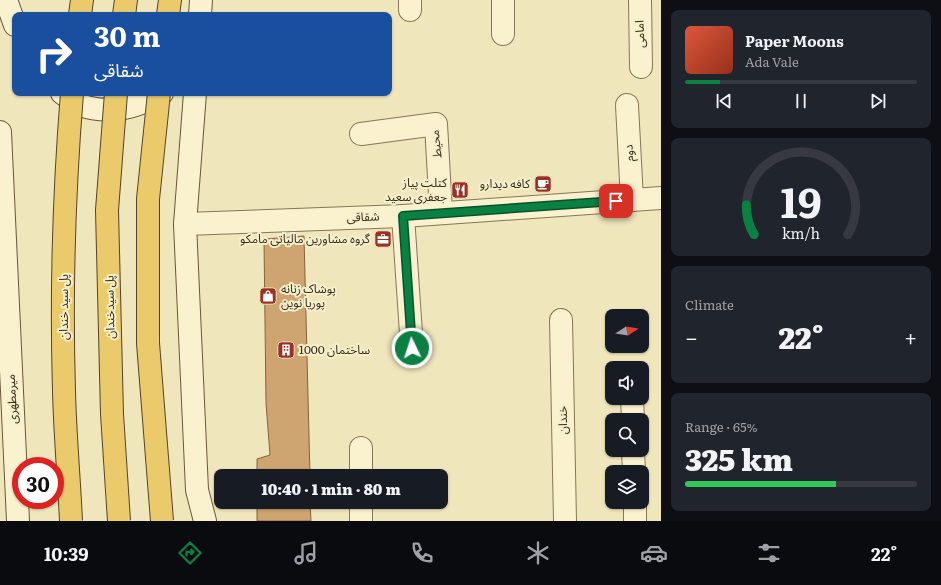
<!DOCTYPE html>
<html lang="en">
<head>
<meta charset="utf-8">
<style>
	:root { --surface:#171b24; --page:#20242c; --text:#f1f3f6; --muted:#9ea1a6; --line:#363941; --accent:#0b8043 }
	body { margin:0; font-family:Literata,"Noto Sans Arabic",serif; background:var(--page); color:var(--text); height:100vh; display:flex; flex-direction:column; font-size:15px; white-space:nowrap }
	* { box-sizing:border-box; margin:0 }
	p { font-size:13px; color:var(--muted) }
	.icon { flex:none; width:22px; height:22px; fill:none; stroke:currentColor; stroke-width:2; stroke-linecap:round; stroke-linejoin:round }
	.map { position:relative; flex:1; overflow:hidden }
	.panel { display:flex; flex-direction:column; gap:10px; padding:10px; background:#0d0f14; width:280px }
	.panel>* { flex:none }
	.hud { position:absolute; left:12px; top:12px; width:380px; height:84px; border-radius:8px; box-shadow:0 1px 3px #0004; background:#1a4fa0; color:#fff; overflow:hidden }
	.needle { width:26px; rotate:78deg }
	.fabs { position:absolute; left:605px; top:309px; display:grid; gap:8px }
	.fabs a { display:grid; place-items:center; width:44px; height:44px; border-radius:8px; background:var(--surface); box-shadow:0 1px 3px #0004; font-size:20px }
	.speed { position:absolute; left:12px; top:457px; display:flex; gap:8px; font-size:20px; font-weight:700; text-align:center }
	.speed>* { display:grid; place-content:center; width:52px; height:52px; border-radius:50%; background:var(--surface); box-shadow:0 1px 3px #0004; line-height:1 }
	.speed .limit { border:6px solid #d22; background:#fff; color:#111 }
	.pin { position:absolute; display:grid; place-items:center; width:34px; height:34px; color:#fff; margin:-17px; border-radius:8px; box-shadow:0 2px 6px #0006 }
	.me { position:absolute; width:44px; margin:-22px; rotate:356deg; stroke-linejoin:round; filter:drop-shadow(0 0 3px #0008) }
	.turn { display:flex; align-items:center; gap:14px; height:84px; padding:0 16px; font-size:18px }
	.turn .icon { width:52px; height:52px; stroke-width:2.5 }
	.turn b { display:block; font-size:28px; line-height:34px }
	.big { font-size:30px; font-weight:800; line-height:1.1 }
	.panel .widget { flex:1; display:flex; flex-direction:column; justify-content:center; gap:6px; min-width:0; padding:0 14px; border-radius:8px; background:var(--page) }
	.panel .dial { align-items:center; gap:0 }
	.dial svg { height:104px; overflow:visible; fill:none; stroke:var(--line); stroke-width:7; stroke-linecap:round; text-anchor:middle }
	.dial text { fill:var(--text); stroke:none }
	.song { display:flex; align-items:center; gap:12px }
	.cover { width:48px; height:48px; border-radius:6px; background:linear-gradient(135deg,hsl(10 70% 55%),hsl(10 70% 35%)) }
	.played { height:4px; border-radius:2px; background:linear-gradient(90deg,var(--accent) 15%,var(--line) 15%) }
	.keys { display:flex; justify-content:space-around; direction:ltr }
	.heat { display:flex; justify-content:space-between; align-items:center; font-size:22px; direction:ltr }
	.charge { height:6px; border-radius:3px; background:linear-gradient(90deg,#34c759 65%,var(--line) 0) }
	.trip { position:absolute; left:214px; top:469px; width:234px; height:40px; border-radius:8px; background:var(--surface); box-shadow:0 1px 3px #0004; font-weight:800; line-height:40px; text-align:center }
	.tab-bar { display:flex; height:64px; justify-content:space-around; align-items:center; background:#090b0e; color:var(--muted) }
	.tab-bar .icon { width:28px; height:28px }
	.tab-bar .current { color:var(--accent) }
	.tab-bar b { font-size:18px; color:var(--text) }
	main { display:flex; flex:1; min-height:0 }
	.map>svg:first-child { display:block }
</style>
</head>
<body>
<main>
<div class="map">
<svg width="661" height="521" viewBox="0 0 661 521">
	<rect width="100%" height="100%" fill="#efe6bc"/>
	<!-- building -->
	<g fill="#cea470" stroke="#86623a">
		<path d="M304,236l6,240h-53v-17l13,-4 -4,-52 -2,-164z"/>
		<path d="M257,502h53l1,19h-54z"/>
	</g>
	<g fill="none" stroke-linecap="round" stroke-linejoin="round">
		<defs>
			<g id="minor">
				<path d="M410,0v10"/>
				<path d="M503,0v34"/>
				<path d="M640,0l1,67"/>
				<path d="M627,105l5,95"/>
				<path d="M361,134l75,-10 5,89"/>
				<path d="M403,216l9,132"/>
				<path d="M185,224l218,-8 258,-18"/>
				<path d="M561,320l4,201"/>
				<path d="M632,398l1,22"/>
				<path d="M633,450l1,22"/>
				<path d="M361,476v-28"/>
				<path d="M635,502v19"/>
				<path d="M361,521v-19"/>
			</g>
			<g id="secondary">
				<path d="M6,0l9,25"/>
				<path d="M200,15l1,-15"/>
				<path d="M62,93c5,4 12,9 18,12 28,10 57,3 82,-12"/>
				<path d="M195,93l-10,131 12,266 8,31"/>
				<path d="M0,132l18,389"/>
			</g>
			<g id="trunk">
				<path d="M80,15l2,-15"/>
				<path d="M124,15l2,-15"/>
				<path d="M168,15l2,-15"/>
			</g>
		</defs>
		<!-- minor casing -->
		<use href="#minor" stroke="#867655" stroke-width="24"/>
		<!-- secondary casing -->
		<use href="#secondary" stroke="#685639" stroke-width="24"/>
		<!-- trunk casing -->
		<use href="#trunk" stroke="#53432a" stroke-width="24"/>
		<!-- minor -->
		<use href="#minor" stroke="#faf2cf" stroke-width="22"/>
		<!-- secondary -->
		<use href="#secondary" stroke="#faf2cf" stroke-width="22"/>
		<!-- trunk -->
		<use href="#trunk" stroke="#ebca6c" stroke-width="22"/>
		<defs>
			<g id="trunk-bridge">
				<path d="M116,93l-9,117 5,204 7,107"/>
				<path d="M159,93l-11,106v144l14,178"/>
				<path d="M71,521c-2,-43 -6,-87 -7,-130 -3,-99 0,-199 8,-298"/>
			</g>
		</defs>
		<!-- trunk-bridge casing -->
		<use href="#trunk-bridge" stroke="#53432a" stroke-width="24" stroke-linecap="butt"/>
		<!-- trunk-bridge -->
		<use href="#trunk-bridge" stroke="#ebca6c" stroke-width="22"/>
	</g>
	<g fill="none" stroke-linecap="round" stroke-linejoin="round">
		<defs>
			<path id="route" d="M412,348l-9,-132 213,-15"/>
		</defs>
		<!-- route casing -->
		<use href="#route" stroke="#07532c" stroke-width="10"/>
		<!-- route -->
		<use href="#route" stroke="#0b8043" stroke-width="7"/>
	</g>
	<!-- icons -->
	<defs>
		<symbol id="cafe-square" viewBox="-11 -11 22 22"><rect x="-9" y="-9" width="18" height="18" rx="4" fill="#973224" stroke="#f6efcb"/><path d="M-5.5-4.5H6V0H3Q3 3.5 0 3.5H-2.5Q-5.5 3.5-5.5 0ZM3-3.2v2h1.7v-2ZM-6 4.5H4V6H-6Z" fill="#fff"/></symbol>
		<symbol id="restaurant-square" viewBox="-11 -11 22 22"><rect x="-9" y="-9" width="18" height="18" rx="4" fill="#973224" stroke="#f6efcb"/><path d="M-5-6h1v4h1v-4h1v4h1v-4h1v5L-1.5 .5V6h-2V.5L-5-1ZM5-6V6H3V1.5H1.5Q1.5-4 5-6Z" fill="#fff"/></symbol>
		<symbol id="office-square" viewBox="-11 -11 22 22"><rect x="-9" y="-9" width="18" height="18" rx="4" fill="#973224" stroke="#f6efcb"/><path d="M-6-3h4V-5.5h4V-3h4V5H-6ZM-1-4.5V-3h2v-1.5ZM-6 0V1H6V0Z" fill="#fff"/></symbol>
		<symbol id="shop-square" viewBox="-11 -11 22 22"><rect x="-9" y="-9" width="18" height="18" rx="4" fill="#973224" stroke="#f6efcb"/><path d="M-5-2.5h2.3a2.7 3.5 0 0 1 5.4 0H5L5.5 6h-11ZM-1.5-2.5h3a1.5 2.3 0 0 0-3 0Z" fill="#fff"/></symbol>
		<symbol id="building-square" viewBox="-11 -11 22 22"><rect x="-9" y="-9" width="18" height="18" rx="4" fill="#973224" stroke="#f6efcb"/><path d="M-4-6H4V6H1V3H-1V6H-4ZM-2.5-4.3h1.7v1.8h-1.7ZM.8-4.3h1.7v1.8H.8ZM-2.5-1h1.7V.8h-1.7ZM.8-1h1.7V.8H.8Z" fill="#fff"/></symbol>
	</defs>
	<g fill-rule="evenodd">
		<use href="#cafe-square" x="533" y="174" width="20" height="20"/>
		<use href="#restaurant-square" x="450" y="180" width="20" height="20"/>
		<use href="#office-square" x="373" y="229" width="20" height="20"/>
		<use href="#shop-square" x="258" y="286" width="20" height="20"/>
		<use href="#building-square" x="276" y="340" width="20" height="20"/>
	</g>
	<g text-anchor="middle" stroke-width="4" stroke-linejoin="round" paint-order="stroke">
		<!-- street labels -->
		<g font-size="12" fill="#352b1b" stroke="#f6efcb">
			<text transform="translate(640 34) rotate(-92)" y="4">امامی</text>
			<text transform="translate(436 144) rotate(-96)" y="4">محیط</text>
			<text transform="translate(629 153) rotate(-93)" y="4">دوم</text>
			<text transform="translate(363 217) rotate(-2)" y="4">شقاقی</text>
			<text transform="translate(64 307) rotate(-90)" y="4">پل سید خندان</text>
			<text transform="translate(110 307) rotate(-91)" y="4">پل سیدخندان</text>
			<text transform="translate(12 399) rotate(-93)" y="4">میرمطهری</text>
			<text transform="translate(563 420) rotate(-91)" y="4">خندان</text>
		</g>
		<!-- poi labels -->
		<g font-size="12" fill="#352b1b" stroke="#f6efcb" text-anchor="end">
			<text x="447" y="187">کتلت پیاز<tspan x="447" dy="14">جعفری سعید</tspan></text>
			<text x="530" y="188">کافه دیدارو</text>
			<text x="370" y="243">گروه مشاورین مالیاتی مامکو</text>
			<text x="281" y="293" text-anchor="start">پوشاک زنانه<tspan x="281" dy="14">پوریا نوین</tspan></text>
			<text x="299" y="354" text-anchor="start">ساختمان 1000</text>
		</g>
	</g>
</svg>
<div class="fabs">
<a><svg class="needle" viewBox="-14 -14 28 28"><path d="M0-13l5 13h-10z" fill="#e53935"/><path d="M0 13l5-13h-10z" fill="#9ea1a6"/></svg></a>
<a><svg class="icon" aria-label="sound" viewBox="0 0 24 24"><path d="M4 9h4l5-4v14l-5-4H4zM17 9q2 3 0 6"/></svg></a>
<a><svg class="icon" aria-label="search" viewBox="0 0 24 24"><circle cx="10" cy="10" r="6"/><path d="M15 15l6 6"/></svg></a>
<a><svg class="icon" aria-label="layers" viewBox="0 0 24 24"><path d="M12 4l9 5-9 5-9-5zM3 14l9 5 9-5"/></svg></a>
</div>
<div class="speed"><div class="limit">30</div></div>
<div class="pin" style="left:616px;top:201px;background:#d93025"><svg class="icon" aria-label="arrive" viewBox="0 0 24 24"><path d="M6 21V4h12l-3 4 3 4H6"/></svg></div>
<svg class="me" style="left:412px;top:348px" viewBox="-20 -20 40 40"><circle r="17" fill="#0b8043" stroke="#fff" stroke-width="3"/><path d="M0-11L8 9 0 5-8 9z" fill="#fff"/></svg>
<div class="trip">10:40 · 1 min · 80 m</div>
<div class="hud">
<div class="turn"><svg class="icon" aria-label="right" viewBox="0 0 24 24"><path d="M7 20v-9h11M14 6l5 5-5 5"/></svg><div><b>30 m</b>شقاقی</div></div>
</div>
</div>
<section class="panel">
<div class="widget">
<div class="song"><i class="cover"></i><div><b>Paper Moons</b><p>Ada Vale</p></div></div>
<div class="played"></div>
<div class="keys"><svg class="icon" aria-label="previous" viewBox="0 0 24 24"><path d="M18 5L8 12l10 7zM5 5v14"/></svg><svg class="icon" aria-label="pause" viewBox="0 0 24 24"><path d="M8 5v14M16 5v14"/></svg><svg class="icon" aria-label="next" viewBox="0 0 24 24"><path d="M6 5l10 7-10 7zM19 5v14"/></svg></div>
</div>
<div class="widget dial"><svg viewBox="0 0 100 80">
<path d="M14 69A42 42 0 1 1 86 69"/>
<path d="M14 69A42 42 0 0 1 8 46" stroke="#0b8043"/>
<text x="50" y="56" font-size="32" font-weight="700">19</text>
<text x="50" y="72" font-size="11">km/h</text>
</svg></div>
<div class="widget"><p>Climate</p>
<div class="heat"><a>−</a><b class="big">22°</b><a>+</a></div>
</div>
<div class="widget"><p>Range · 65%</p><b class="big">325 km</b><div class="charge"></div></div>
</section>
</main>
<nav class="tab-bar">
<b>10:39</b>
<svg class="icon current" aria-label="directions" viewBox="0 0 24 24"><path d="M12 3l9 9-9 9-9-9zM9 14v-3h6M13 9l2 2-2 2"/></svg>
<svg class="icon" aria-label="music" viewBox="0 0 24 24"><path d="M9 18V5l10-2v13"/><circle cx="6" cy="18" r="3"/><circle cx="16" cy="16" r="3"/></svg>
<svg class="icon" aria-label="phone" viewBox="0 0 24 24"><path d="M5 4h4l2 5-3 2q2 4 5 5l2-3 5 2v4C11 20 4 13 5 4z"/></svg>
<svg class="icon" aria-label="climate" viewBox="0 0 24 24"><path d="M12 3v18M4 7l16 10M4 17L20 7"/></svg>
<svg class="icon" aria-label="car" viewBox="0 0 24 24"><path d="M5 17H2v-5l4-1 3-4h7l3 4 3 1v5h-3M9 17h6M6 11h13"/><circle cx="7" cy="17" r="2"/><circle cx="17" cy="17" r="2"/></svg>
<svg class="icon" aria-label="filters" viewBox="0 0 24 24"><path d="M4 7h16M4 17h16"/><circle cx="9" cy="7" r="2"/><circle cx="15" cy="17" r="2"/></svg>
<b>22°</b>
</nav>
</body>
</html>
